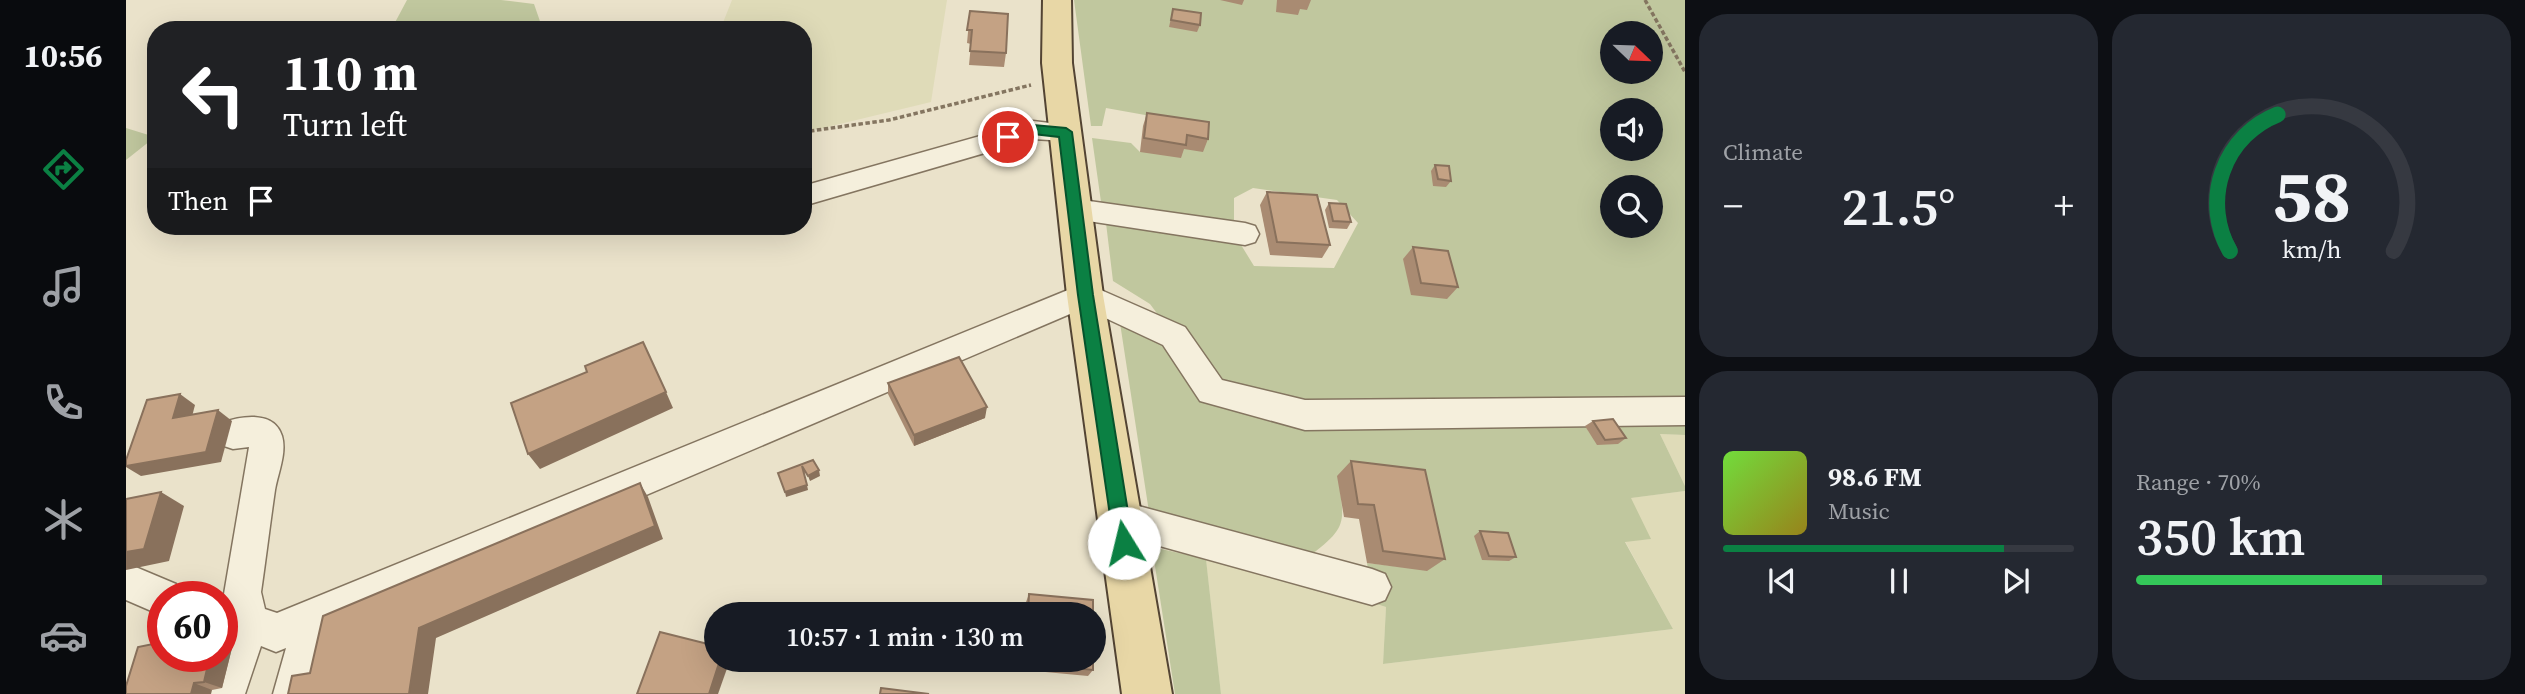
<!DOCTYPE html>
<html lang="en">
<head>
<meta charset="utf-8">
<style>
	:root { --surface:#171b24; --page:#242831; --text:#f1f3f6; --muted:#9ea1a6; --line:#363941; --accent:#0b8043 }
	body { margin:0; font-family:"Source Serif 4",serif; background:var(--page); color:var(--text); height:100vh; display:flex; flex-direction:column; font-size:26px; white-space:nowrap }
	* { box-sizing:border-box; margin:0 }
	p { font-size:23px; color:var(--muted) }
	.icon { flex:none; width:38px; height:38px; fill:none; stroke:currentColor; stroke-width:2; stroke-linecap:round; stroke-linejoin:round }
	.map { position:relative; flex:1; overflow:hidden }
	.sheet { display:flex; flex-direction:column; gap:14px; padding:14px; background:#0d0f14; width:840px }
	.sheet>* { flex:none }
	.top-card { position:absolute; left:21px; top:21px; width:665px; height:214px; border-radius:28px; box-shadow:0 7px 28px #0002; background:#202124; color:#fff; overflow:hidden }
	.needle { width:46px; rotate:113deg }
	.fabs { position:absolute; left:1474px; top:21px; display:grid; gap:14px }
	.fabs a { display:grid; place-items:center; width:63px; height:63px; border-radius:50%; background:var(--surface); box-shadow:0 7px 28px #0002; font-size:35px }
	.speed { position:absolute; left:21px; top:581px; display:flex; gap:14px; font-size:35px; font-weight:700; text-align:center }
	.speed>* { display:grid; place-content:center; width:91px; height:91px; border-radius:50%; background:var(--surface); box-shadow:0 7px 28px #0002; line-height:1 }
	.speed .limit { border:10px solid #d22; background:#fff; color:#111 }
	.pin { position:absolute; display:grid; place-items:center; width:60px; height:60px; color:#fff; margin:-30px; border:4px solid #fff; border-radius:50%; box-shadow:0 2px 7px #0007 }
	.me { position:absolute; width:77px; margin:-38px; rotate:351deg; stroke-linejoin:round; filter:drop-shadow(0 0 5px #0008) }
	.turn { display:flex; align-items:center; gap:24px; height:147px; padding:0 21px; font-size:32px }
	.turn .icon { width:91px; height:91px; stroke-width:2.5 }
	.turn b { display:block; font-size:49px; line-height:60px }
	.then { display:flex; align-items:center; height:66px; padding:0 21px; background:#0003; gap:14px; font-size:26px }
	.big { font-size:52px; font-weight:600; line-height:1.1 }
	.sheet .widget { flex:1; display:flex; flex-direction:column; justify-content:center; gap:10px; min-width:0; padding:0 24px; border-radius:28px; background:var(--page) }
	.sheet .dial { align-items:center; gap:0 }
	.dial svg { height:182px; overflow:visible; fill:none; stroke:var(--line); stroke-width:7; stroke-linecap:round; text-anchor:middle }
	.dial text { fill:var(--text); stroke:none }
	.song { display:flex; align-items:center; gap:21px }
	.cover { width:84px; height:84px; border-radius:10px; background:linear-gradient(135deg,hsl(100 70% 55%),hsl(50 70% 35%)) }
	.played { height:7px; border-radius:4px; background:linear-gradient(90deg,var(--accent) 80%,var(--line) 80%) }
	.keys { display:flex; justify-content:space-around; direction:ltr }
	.heat { display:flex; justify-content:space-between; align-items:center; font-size:38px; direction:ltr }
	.charge { height:10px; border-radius:5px; background:linear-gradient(90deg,#34c759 70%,var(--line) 0) }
	.sheet .tiles { flex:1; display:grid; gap:14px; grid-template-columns:repeat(2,1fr) }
	.trip { position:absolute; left:578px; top:602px; width:402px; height:70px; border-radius:35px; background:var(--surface); box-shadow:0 7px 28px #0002; font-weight:600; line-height:70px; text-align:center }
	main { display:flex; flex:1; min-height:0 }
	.tab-bar { display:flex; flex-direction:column; width:126px; justify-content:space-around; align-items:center; background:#090b0e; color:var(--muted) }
	.tab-bar .icon { width:49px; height:49px }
	.tab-bar .on { color:var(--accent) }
	.tab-bar b { font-size:32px; color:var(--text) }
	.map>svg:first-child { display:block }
</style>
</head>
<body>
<main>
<nav class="tab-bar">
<b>10:56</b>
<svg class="icon on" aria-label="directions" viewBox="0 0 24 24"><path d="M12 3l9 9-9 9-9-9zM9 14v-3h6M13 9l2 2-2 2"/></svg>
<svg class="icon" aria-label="music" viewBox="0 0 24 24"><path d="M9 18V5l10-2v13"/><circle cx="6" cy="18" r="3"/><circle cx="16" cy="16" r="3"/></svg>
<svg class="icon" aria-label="phone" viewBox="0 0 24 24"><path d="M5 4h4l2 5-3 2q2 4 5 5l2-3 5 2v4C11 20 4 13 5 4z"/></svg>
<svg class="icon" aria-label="climate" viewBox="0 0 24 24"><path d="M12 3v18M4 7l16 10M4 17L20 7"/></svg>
<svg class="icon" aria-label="car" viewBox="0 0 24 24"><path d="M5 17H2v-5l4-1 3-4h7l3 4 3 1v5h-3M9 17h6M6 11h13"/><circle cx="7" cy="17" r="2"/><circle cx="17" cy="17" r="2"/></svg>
</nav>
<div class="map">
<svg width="1559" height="694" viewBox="0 0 1559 694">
	<rect width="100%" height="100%" fill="#eae2ca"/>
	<!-- farmland -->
	<g fill="#dfdbb8">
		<path d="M606,0h215l-16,102 -112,27 -16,1v-100h-83z"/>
		<path d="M1534,434l25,1v51z"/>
		<path d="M1559,491v203h-464l-15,-135 180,48 -3,57 290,-35 -48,-88 25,-2 -20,-41z"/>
	</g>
	<!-- green -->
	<g fill="#c0c79e" fill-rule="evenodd">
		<path d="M281,0h94l33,4 9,26h-152z"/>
		<path d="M948,0h611v435l-25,-1 25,52v5l-54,7 20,41 -26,3 48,87 -290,35 3,-57 -13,-4 -6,-40 61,7 -20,-86 -70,-8c7,48 10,51 -31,82l-158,-46 -31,-202 55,25 -23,-31 -37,-23 -7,-58 132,17 16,26 80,2 24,-45 -21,-23 -84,-12 -19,10v29l-132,-18 -10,-71 39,5 9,9 42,-3 19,-24 -95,-17 -4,18h-11zM1486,33h38v39h-38zM1486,110h38v39h-38zM1486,187h38v39h-38z"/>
		<path d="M0,128l29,9 -29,23z"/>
		<path d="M1026,547l54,12 15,135h-46z"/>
	</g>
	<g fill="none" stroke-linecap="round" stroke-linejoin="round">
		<defs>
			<g id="minor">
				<path d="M907,121l42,5 4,6 -4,6 -9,3 -33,-2 -230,67v-20z"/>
				<path d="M949,199l170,24 10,3 4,8 -4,8 -10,3 -170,-26 -10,-3 -4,-7 4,-7z"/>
				<path d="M959,283l100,44 37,53 83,20 380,-3v28l-380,5 -105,-29 -37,-56 -79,-37 -754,322 -17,64h-40l13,-46 -10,4 -15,-6 -16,48h-40l14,-38h3l5,-23 -5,-1v-35h-7l9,-3 25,-147 -16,2 -12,-4 -5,-11 5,-11c20,-7 53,-13 61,13 5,17 -4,37 -7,54 -5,34 -9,68 -14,102l4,17 12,4z"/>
				<path d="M994,501l252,68 13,5 6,13 -6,13 -13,5 -252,-70 -13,-5 -5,-12 5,-12z"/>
				<path d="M0,563l50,21 6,13h-19v19l-37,-16z"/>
			</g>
			<path id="major" d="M917,0h28l1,63 31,232 69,399h-50l-55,-399 -25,-232z"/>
		</defs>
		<!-- minor casing -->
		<use href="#minor" stroke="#847560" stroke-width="3"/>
		<!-- major casing -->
		<use href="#major" stroke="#534433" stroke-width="4"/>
		<!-- path -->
		<g stroke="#847560" stroke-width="3.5" stroke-dasharray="4.5 2.5" stroke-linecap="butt">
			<path d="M1519,0l40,72"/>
			<path d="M677,132l86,-12 142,-35"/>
		</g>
		<!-- minor -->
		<use href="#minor" fill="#f5efdc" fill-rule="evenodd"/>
		<!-- major -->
		<use href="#major" fill="#e8d7a6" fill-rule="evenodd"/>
	</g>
	<!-- wall -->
	<g fill="#a98b72">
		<path d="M1094,0h24l-2,5z"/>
		<path d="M1151,0h34l-4,10 -7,-1 -2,6 -22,-3z"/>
		<path d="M1047,9l27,16 -3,7 -28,-5z"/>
		<path d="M844,11l36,42 -2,14 -35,-2 2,-21 -4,-1z"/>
		<path d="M1021,113l61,26 -5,13 -19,-3 -3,9 -41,-6 3,-26z"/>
		<path d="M1309,165l16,16 -5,6 -13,-1 -2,-15z"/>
		<path d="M1141,192l63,53 -8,13 -52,-3 -10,-50z"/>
		<path d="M1203,203l22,19 -4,7 -18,-1 -4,-18z"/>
		<path d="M1287,247l45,40 -11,12 -36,-4 -8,-36z"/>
		<path d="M762,383l97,35 -71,28 -26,-52z"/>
		<path d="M1467,421l33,17 -8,6 -21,1 -12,-19z"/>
		<path d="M1225,461l94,98 -18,12 -60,-8 -8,-44 -15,-2 -7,-41z"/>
		<path d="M1354,531l36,26 -7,4 -27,-1 -8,-24z"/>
		<path d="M903,594l64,20h-67v-12z"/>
		<path d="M108,640l-12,48 -10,2 -86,4z"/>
		<path d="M898,660h69v10l-5,6 -64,-6z"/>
	</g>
	<!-- shaded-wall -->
	<g fill="#89715c">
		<path d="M540,392l7,16 -133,61 -12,-15z"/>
		<path d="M54,394l15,11 -6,23 -16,-10z"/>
		<path d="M861,407l-2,11 -71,28v-11z"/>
		<path d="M92,410l14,11 -11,41 -80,14 -15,-9v-1z"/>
		<path d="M693,470l1,6 -10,5 -2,-5z"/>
		<path d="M514,483l8,14 15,42 -227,99 -8,56h-19l10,-66z"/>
		<path d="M681,485l1,5 -22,7 -1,-5z"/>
		<path d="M35,492l23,14 -15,55 -43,9v-18z"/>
		<path d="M96,635l12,5 -12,48 -18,-6 6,-26h12z"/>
		<path d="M594,660h10l-12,34h-9z"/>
		<path d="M68,683l18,7 -1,4h-20z"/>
	</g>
	<!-- building -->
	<g fill="#c4a284" stroke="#89715c" stroke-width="2">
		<path d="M1047,9l28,4 -1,12 -29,-5z"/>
		<path d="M844,11l38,3 -2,39 -36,-2 2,-21h-5z"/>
		<path d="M1021,113l62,9 -1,17 -21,-4 -1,10 -42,-7z"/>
		<path d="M1309,165l14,1 2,15 -13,-2z"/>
		<path d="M1141,192l50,3 13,50 -53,-3z"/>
		<path d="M1203,203l17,1 5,18 -18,-1z"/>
		<path d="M1287,247l35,4 10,36 -37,-4z"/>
		<path d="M517,342l23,50 -138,62 -17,-51 76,-31 -2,-6z"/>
		<path d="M833,357l28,50 -73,28 -26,-52z"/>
		<path d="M54,394l-7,24 45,-8 -12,42 -80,14v-6l21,-60z"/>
		<path d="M1487,419l13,19 -21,2 -12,-19z"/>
		<path d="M687,460l6,10 -11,6 -6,-10 5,19 -22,7 -7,-19z"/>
		<path d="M1225,461l74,9 20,89 -62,-8 -9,-46 -16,-1z"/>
		<path d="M514,483l15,43 -236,102 -10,66h-121l4,-18 18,-3 13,-57z"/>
		<path d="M35,492l-17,57 -18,3v-53z"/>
		<path d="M1354,531l28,2 8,24 -27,-1z"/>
		<path d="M903,594l64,6v14h-65z"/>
		<path d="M534,632l56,14v14h4l-11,34h-72z"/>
		<path d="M37,642v14h47l-6,26 -10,1 -3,11h-65v-8l12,-39z"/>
		<path d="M901,660h66v10l-66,-7z"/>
		<path d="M755,688l48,6h-49z"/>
	</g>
	<!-- route -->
	<path fill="#0b8043" stroke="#07532c" stroke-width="2" d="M907,125l33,3 6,4 21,163 40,248 -3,6 -6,3 -7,-3 -3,-6 -36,-248 -19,-158 -26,-3 -25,8 -7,-5 2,-3z"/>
</svg>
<div class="fabs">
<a><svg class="needle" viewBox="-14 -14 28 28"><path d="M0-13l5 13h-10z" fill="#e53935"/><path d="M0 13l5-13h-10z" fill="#9ea1a6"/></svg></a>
<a><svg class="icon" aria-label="sound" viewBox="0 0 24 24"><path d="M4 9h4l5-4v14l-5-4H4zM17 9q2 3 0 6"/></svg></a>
<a><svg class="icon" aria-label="search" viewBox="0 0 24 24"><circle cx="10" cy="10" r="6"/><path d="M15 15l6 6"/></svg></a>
</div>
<div class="speed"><div class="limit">60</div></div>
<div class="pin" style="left:882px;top:137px;background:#d93025"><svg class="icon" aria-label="arrive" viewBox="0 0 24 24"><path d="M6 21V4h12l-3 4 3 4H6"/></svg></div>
<svg class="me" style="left:998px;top:543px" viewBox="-20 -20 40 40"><circle r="19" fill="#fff"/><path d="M0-13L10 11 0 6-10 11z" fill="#0b8043"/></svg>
<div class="trip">10:57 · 1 min · 130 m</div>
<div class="top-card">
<div class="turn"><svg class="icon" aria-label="left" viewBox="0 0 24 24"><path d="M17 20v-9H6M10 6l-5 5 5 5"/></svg><div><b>110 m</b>Turn left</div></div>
<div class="then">Then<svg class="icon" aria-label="arrive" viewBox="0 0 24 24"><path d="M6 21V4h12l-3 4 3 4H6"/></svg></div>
</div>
</div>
<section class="sheet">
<div class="tiles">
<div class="widget"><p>Climate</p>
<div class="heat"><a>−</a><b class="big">21.5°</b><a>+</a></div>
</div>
<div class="widget dial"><svg viewBox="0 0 100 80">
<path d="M14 69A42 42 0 1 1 86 69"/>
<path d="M14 69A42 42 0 0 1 35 9" stroke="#0b8043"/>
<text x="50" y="56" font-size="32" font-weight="700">58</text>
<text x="50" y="72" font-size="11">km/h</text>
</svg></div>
<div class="widget">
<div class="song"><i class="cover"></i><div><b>98.6 FM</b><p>Music</p></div></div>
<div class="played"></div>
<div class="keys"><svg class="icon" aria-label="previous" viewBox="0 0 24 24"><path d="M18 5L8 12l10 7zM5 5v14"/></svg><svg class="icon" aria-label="pause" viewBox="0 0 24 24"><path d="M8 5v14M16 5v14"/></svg><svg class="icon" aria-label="next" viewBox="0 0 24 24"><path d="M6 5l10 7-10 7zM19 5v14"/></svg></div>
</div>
<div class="widget"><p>Range · 70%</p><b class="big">350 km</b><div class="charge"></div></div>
</div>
</section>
</main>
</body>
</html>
